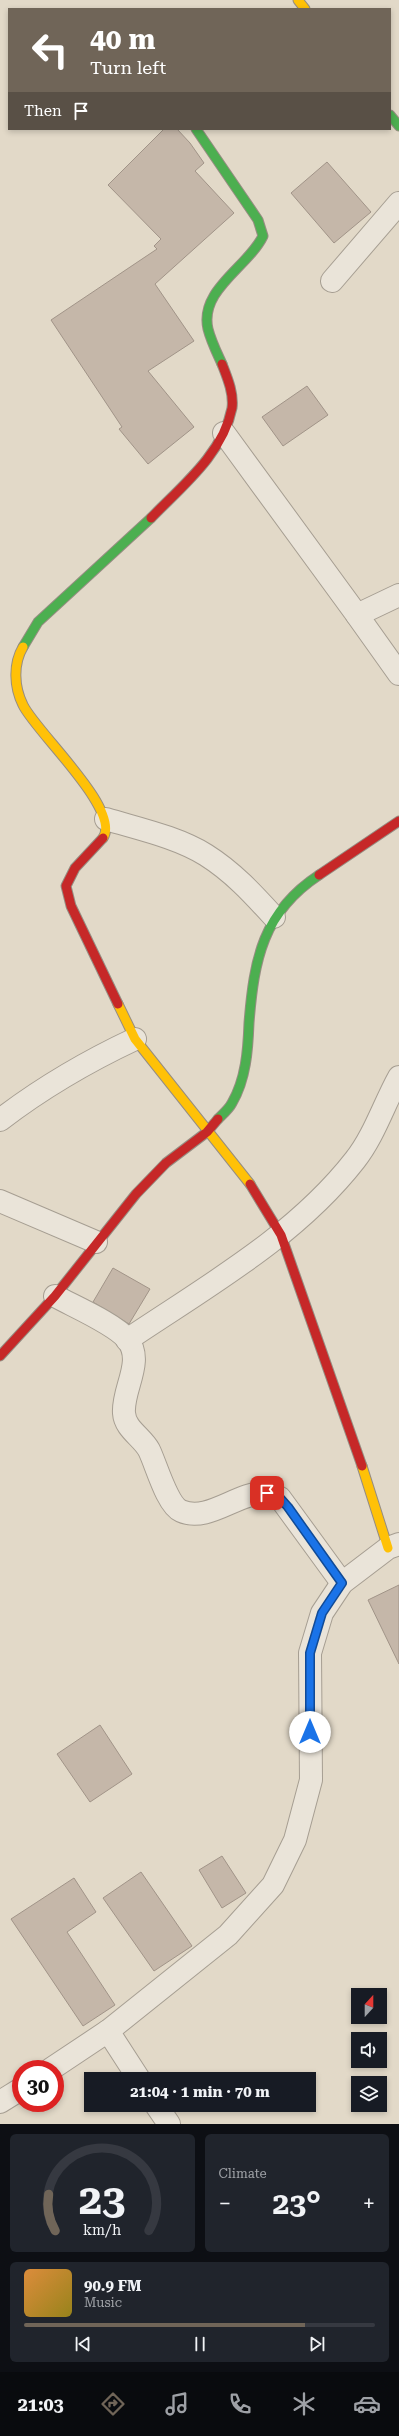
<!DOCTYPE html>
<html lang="en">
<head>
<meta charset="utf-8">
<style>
	:root { --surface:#171b24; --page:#20242c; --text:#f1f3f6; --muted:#9ea1a6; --line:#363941; --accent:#706558 }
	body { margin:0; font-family:"Roboto Serif",serif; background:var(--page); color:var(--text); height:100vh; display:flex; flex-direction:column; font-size:15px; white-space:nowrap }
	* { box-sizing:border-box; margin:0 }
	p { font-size:13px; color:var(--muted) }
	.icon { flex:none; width:22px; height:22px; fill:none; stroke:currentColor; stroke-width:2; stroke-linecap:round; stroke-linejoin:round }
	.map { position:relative; height:2124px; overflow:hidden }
	.sheet { display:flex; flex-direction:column; gap:10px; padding:10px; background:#0d0f14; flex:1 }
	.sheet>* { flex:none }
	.hud { position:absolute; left:8px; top:8px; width:383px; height:122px; border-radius:0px; box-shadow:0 2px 6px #0003; background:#706558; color:#fff; overflow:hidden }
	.needle { width:26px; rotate:21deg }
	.buttons { position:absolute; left:351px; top:1988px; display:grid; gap:8px }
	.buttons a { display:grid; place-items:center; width:36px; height:36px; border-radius:0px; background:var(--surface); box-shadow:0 2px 6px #0003; font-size:20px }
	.speed { position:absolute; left:12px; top:2060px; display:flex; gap:8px; font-size:20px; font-weight:700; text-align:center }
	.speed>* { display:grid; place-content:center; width:52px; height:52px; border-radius:50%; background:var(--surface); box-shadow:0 2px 6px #0003; line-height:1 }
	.speed .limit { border:6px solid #d22; background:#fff; color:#111 }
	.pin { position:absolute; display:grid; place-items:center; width:34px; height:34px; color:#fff; margin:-17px; border-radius:8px; box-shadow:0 2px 6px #0006 }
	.me { position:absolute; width:44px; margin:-22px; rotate:0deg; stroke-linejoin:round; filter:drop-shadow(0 0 3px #0008) }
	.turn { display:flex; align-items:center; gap:14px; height:84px; padding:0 16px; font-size:18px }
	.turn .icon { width:52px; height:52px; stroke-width:2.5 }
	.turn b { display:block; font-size:28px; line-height:34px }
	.then { display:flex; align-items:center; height:38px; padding:0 16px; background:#0003; gap:8px; font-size:15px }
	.big { font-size:30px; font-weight:700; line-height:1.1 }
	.sheet .widget { flex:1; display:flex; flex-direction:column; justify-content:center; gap:6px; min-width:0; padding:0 14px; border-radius:6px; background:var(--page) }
	.sheet .dial { align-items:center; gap:0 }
	.dial svg { height:104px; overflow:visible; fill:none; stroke:var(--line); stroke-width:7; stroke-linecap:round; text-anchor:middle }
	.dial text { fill:var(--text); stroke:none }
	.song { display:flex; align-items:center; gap:12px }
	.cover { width:48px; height:48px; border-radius:6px; background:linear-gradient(135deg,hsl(30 70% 55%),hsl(50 70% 35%)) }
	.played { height:4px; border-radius:2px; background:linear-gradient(90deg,var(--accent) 80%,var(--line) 80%) }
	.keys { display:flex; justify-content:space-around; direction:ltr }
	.heat { display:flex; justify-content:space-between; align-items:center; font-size:22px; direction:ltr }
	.sheet .tiles { flex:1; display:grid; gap:10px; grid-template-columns:1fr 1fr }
	.widget:last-child { grid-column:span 2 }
	.trip { position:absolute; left:84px; top:2072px; width:232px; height:40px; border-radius:0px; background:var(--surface); box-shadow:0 2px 6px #0003; font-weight:700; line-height:40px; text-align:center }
	.dock { display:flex; height:64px; justify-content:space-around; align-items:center; background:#090b0e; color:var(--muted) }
	.dock .icon { width:28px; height:28px }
	.dock .selected { color:var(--accent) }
	.dock b { font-size:18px; color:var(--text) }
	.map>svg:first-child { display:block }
</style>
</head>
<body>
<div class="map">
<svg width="399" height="2124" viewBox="0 0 399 2124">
	<rect width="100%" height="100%" fill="#e2d9c8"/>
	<!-- building -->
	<g fill="#c5b7a9" stroke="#a19488">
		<path d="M164,129h13l13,14 14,20 -9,8 39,42 -79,71 39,57 -46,30 46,56 -46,37 -29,-35 3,-2 -71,-107 106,-71 -3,-3 7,-7 -53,-54z"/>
		<path d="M327,162l44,50 -37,31 -43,-50z"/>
		<path d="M307,386l21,29 -45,31 -21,-29z"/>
		<path d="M113,1268l37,21 -21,35 -36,-22z"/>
		<path d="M399,1585v79l-31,-64z"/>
		<path d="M100,1725l32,49 -42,28 -33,-48z"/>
		<path d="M222,1856l24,37 -24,15 -23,-38z"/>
		<path d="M141,1872l51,74 -38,25 -51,-73z"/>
		<path d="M74,1878l22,34 -29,20 48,73 -32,21 -72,-107z"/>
	</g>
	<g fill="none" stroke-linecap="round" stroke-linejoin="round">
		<defs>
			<g id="street">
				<path d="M332,281l67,-78"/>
				<path d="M224,433l133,182 42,-20"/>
				<path d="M357,615l42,59"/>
				<path d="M106,819c33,10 71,18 100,36 27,17 47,39 68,62"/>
				<path d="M0,1120c43,-33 86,-58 135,-81"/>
				<path d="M0,1201l96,41"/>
				<path d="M55,1296c18,10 60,28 72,43 18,22 -5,50 -3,74 1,16 18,24 25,37 7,14 18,55 32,61 27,12 57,-19 84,-18 5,0 10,3 15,5l62,85"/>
				<path d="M127,1340c80,-54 168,-103 228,-180 19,-24 29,-56 44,-83"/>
				<path d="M108,2031l31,48"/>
				<path d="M51,2069l57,-38 120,-96 45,-50 22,-45 16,-60 -1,-127 12,-40 20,-30 46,-35 11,-4"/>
				<path d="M0,2102l21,-13"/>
				<path d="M156,2105l13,19"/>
			</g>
			<g id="fast">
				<path d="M390,115l9,11"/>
				<path d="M196,129l62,91 5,16c-15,31 -64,54 -55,93 3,12 9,24 14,35"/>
				<path d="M23,647l15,-25 113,-104"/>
				<path d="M218,1119c5,-5 11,-10 14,-16 14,-24 16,-53 17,-80 5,-64 14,-111 70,-148"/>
			</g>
			<g id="slow">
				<path d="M298,0l7,9"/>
				<path d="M23,647c-10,17 -9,40 0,58 12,26 99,105 80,133"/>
				<path d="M118,1004l17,35 115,145"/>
				<path d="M362,1466l26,82"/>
			</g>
			<g id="jam">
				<path d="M151,518c30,-31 72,-64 81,-110 2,-15 -5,-31 -10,-44"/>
				<path d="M103,838l-28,30 -9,18 5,20 47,98"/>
				<path d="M319,875l80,-54"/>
				<path d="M250,1184l31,51 81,231"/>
				<path d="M0,1356l55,-60 81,-102 30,-31 41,-31 11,-13"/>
			</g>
		</defs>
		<!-- street casing -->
		<use href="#street" stroke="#a69e92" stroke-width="24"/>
		<!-- fast casing -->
		<use href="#fast" stroke="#968d82" stroke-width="11"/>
		<!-- slow casing -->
		<use href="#slow" stroke="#968d82" stroke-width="11"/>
		<!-- jam casing -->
		<use href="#jam" stroke="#968d82" stroke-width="11"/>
		<!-- street -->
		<use href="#street" stroke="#eae4d9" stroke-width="22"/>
		<!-- fast -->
		<use href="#fast" stroke="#4caf50" stroke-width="9"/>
		<!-- slow -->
		<use href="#slow" stroke="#ffc107" stroke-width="9"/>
		<!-- jam -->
		<use href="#jam" stroke="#c62828" stroke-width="9"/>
	</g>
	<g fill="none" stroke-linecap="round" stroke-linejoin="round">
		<defs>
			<path id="route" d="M267,1493l13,5 8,9 54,76 -20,30 -12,40v79"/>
		</defs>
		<!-- route casing -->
		<use href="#route" stroke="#114b97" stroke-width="10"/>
		<!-- route -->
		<use href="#route" stroke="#1a73e8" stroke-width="7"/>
	</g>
</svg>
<div class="buttons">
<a><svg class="needle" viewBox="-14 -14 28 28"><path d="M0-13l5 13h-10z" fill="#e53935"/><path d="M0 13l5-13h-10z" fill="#9ea1a6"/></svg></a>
<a><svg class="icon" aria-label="sound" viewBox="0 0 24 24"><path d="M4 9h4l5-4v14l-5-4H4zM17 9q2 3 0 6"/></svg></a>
<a><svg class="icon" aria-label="layers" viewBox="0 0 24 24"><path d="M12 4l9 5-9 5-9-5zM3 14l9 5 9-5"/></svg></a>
</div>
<div class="speed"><div class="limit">30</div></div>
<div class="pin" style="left:267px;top:1493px;background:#d93025"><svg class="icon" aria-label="arrive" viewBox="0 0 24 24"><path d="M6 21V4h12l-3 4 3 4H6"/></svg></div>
<svg class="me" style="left:310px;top:1732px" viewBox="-20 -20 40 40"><circle r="19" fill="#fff"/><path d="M0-13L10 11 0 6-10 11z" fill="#1a73e8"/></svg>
<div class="trip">21:04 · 1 min · 70 m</div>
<div class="hud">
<div class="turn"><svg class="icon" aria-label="left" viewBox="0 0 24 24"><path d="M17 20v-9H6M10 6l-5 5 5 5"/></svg><div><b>40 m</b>Turn left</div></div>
<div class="then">Then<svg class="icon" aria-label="arrive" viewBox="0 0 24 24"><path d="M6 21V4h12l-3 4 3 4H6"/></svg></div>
</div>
</div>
<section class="sheet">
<div class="tiles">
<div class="widget dial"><svg viewBox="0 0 100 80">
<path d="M14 69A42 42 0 1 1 86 69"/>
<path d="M14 69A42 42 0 0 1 9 41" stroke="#706558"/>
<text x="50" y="56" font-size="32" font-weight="700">23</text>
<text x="50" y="72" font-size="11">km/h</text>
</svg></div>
<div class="widget"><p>Climate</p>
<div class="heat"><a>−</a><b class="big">23°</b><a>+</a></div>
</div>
<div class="widget">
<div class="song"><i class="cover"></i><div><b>90.9 FM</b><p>Music</p></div></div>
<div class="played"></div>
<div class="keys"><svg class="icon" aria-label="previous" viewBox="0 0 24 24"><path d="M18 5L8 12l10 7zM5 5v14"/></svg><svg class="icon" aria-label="pause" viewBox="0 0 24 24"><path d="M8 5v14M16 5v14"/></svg><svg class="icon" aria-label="next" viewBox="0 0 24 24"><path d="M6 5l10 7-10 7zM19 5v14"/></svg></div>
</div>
</div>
</section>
<nav class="dock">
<b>21:03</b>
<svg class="icon selected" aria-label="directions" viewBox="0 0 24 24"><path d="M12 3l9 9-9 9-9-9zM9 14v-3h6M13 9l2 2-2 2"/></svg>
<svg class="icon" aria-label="music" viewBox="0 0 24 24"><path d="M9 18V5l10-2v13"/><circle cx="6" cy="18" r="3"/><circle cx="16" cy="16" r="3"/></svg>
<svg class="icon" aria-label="phone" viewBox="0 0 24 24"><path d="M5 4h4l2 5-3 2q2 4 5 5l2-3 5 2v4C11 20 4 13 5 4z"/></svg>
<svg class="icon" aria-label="climate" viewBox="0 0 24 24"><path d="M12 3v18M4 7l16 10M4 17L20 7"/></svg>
<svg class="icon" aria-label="car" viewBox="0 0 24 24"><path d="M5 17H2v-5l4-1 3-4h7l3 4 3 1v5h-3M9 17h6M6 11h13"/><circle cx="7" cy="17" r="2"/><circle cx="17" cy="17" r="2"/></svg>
</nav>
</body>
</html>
